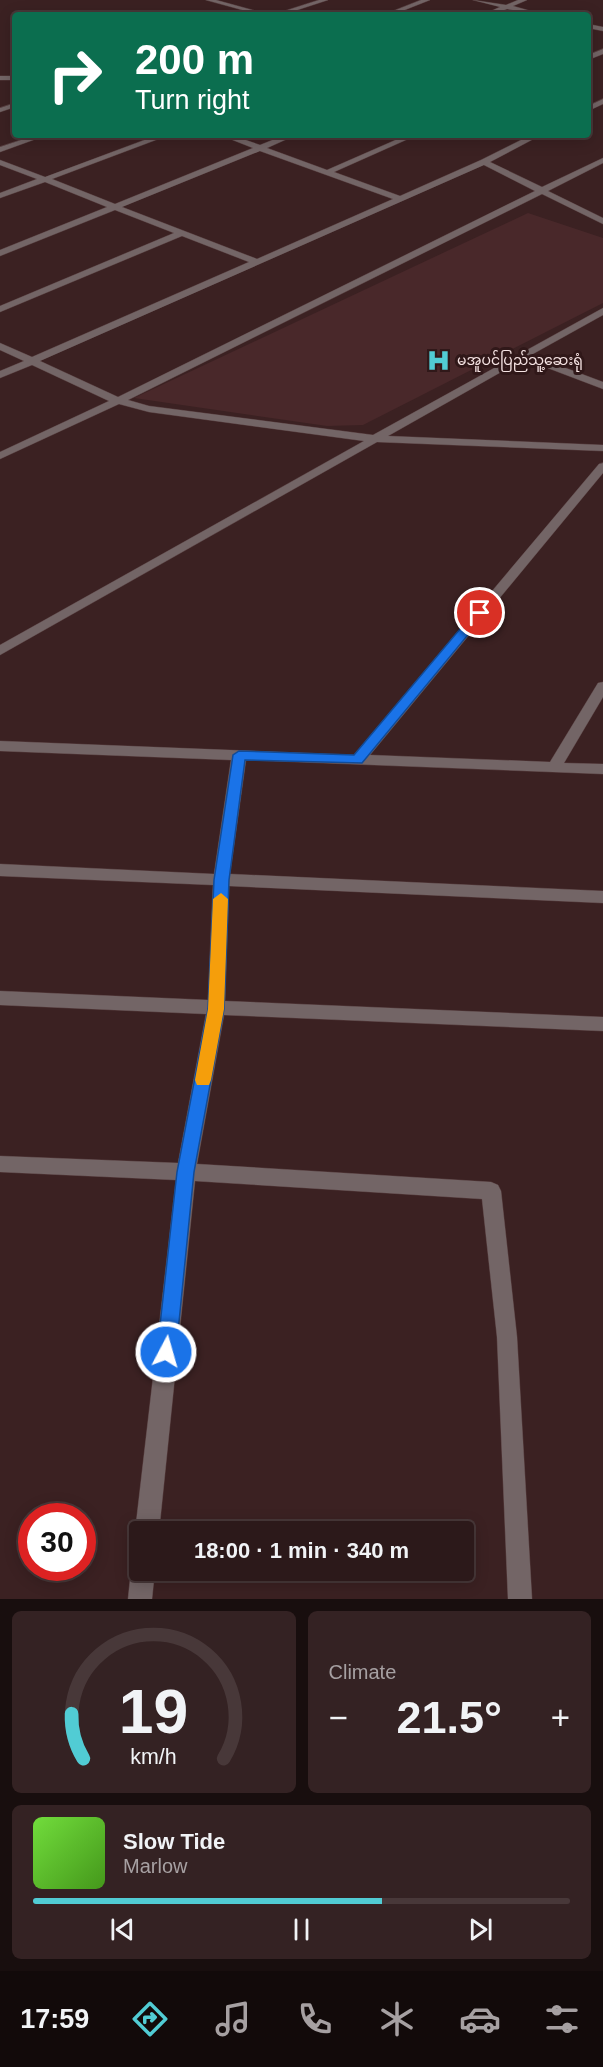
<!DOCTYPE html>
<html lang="en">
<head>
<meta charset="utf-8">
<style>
	:root { --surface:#2c191a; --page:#342223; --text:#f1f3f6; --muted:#a6a0a2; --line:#483839; --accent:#51ccd4 }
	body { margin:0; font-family:Helvetica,"Noto Sans Myanmar",sans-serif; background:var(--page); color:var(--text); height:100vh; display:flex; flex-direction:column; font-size:22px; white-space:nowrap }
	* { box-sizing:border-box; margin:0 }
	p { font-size:20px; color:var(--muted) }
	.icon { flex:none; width:33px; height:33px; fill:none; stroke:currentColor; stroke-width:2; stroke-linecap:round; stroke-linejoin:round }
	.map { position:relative; height:1599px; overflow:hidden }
	.side { display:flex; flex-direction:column; gap:12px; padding:12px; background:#180e0e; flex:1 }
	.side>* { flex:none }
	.guide { position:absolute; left:12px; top:12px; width:579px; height:126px; border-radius:6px; box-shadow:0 3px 15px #0003,0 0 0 2px var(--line); background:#0b6e4f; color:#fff; overflow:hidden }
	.speed { position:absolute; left:18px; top:1503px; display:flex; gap:12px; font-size:30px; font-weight:700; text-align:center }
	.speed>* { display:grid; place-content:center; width:78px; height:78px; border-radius:50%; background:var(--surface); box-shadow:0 3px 15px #0003,0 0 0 2px var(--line); line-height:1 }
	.speed .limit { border:9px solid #d22; background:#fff; color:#111 }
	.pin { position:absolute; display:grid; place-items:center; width:51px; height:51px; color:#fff; margin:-26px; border:3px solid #fff; border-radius:50%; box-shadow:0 2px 6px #0007 }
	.me { position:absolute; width:66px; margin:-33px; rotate:6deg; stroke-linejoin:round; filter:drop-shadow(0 0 4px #0008) }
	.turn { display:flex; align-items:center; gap:21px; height:126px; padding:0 24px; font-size:27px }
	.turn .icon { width:78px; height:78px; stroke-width:2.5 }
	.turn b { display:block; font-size:42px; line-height:51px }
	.big { font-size:45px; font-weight:700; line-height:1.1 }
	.side .widget { flex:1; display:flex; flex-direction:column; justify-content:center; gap:9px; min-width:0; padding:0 21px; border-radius:9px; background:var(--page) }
	.side .dial { align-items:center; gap:0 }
	.dial svg { height:156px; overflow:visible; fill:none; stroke:var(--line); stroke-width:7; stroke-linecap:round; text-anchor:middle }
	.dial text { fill:var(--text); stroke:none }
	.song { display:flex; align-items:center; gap:18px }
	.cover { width:72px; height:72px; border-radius:9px; background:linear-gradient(135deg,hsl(100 70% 55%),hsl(100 70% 35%)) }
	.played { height:6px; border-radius:3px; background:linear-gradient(90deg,var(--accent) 65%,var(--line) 65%) }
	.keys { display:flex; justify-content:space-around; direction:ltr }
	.heat { display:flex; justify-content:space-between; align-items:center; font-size:33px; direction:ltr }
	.side .tiles { flex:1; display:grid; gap:12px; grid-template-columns:1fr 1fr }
	.widget:last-child { grid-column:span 2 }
	.trip { position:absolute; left:129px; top:1521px; width:345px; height:60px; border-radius:6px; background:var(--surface); box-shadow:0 3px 15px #0003,0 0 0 2px var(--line); font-weight:700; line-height:60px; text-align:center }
	.menu { display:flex; height:96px; justify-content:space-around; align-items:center; background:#120a0a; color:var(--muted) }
	.menu .icon { width:42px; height:42px }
	.menu .selected { color:var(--accent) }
	.menu b { font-size:27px; color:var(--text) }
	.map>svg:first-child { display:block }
</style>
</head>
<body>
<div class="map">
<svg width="603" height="1599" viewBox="0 0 603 1599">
	<rect width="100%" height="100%" fill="#3b2122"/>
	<!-- built -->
	<path fill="#49282a" d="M528,213l75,25v65l-240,122 -36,1 -193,-28z"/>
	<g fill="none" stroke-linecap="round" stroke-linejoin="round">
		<defs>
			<g id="minor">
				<path d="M206,0h10l55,15h-10z"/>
				<path d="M319,0h9l-46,15h-10z"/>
				<path d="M421,0h9l-38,15h-9z"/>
				<path d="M473,0l33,5 12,-5h9l-14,6 32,9 -38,-6 -16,6h-9l18,-8z"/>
				<path d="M588,24l15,3v4l-15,-3z"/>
				<path d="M603,49v5l-15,6v-5z"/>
				<rect x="0" y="76" width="15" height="4"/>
				<path d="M603,99v5l-15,7v-5z"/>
				<path d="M15,103v4l-15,5v-4z"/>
				<path d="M36,135h11l-47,17v-5z"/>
				<path d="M158,135h11l-117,44 63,25 138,-56 -33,-13h11l29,10 25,-10h11l-29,13 60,22 80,-35h10l-83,37 66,24 81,-36 50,-25h10l-51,27 52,25 61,-29v5l-55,28 55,27v6l-61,-30 -414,206 21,6 224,29 230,-127v7l-72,40 72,27v7l-79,-30 -136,77 215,9v6l-226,-9 -377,213v-10l364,-204 -215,-29 -30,-8 -119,55v-7l109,-51 -77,-36 -32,13v-7l24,-10 -24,-11v-7l32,14 217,-95 -67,-26 -182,76v-6l174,-73 -59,-23 -115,46v-6l107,-43 -62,-25 -45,16v-5l37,-14 -37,-14v-5l45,17zM260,151l133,48 -136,60 -135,-52zM484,165l51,26 -417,206 -78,-36z"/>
				<path d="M603,463v10l-233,282 180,7 48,-79 5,-1v15l-39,66 39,1v10l-357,-14 -16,114 373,17v12l-374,-17 -4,115 378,16v14l-379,-16 -27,149 294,18 7,3 3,6 16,146 15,262h-24l-11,-262 -15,-138 -287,-18 -36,351h-19l-1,8 -4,-8 41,-352 -176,-8v-16l178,7 28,-149 -206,-9v-14l208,9 5,-115 -213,-9v-12l214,10 17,-114 -231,-9v-10l354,14 245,-291z"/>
				<path d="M140,1560v10h15l-3,29h-24l3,-29 4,-8z"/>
			</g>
		</defs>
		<!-- minor casing -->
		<use href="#minor" stroke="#553c3d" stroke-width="1"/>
		<!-- minor -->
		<use href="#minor" fill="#736566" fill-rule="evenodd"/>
	</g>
	<!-- route -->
	<path fill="#1a73e8" stroke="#114b97" stroke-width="1.5" d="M476,610l10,3 -124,150 -117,-3 -16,120 -5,129 -30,163 -18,180 -3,6 -7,3 -6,-3 -3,-6 20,-180 31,-163 6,-129 19,-125 6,-4 115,4z"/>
	<!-- slow -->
	<path fill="#f59e0b" d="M221,893l7,6 -4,110 -13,71 -2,5h-12l-2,-5 13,-71 5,-110z"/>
	<!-- icons -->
	<defs>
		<symbol id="hospital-bare" viewBox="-9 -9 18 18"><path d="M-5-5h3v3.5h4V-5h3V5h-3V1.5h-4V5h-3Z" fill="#51ccd4" stroke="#301819" stroke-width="2.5" paint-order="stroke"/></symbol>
	</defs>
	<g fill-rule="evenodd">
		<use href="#hospital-bare" x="422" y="344" width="33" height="33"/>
	</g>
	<g text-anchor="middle" stroke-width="6" stroke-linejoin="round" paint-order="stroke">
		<!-- far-poi labels -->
		<g font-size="14" fill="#f6e4e4" stroke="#301819" text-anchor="start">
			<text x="457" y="365">မအူပင်ပြည်သူ့ဆေးရုံ</text>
		</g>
	</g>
</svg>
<div class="speed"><div class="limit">30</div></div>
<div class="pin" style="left:480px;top:613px;background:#d93025"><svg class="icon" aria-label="arrive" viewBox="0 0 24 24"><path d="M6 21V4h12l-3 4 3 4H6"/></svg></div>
<svg class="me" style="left:166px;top:1352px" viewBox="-20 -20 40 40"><circle r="17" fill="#1a73e8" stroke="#fff" stroke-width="3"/><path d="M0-11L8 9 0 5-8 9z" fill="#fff"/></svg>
<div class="trip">18:00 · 1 min · 340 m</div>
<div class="guide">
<div class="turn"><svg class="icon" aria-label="right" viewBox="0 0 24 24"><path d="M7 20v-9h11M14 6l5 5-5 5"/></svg><div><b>200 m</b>Turn right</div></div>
</div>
</div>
<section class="side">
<div class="tiles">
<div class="widget dial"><svg viewBox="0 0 100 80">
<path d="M14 69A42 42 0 1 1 86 69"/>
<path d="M14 69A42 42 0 0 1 8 46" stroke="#51ccd4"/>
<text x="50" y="56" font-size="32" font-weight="700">19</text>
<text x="50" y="72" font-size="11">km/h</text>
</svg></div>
<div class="widget"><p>Climate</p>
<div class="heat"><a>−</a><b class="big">21.5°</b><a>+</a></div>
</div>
<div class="widget">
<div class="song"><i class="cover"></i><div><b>Slow Tide</b><p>Marlow</p></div></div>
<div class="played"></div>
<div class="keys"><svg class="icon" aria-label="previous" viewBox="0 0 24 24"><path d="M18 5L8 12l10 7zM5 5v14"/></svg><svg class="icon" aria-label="pause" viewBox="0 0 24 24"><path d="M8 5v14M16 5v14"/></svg><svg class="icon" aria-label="next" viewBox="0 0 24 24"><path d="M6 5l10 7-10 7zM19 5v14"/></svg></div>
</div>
</div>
</section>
<nav class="menu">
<b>17:59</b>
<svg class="icon selected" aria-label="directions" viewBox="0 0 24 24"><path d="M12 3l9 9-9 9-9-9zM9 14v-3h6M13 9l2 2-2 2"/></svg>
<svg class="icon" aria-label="music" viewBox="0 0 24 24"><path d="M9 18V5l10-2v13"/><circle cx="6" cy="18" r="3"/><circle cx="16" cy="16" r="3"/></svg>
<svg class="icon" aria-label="phone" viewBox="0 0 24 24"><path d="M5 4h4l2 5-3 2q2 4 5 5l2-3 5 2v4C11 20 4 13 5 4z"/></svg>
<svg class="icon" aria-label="climate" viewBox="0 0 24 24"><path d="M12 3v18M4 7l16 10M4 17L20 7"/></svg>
<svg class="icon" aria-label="car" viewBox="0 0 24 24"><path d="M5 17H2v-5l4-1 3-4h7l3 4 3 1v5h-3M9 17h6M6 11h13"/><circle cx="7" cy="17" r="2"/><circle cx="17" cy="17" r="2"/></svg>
<svg class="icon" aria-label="filters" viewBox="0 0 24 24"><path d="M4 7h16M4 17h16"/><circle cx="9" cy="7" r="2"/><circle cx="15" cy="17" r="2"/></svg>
</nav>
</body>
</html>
